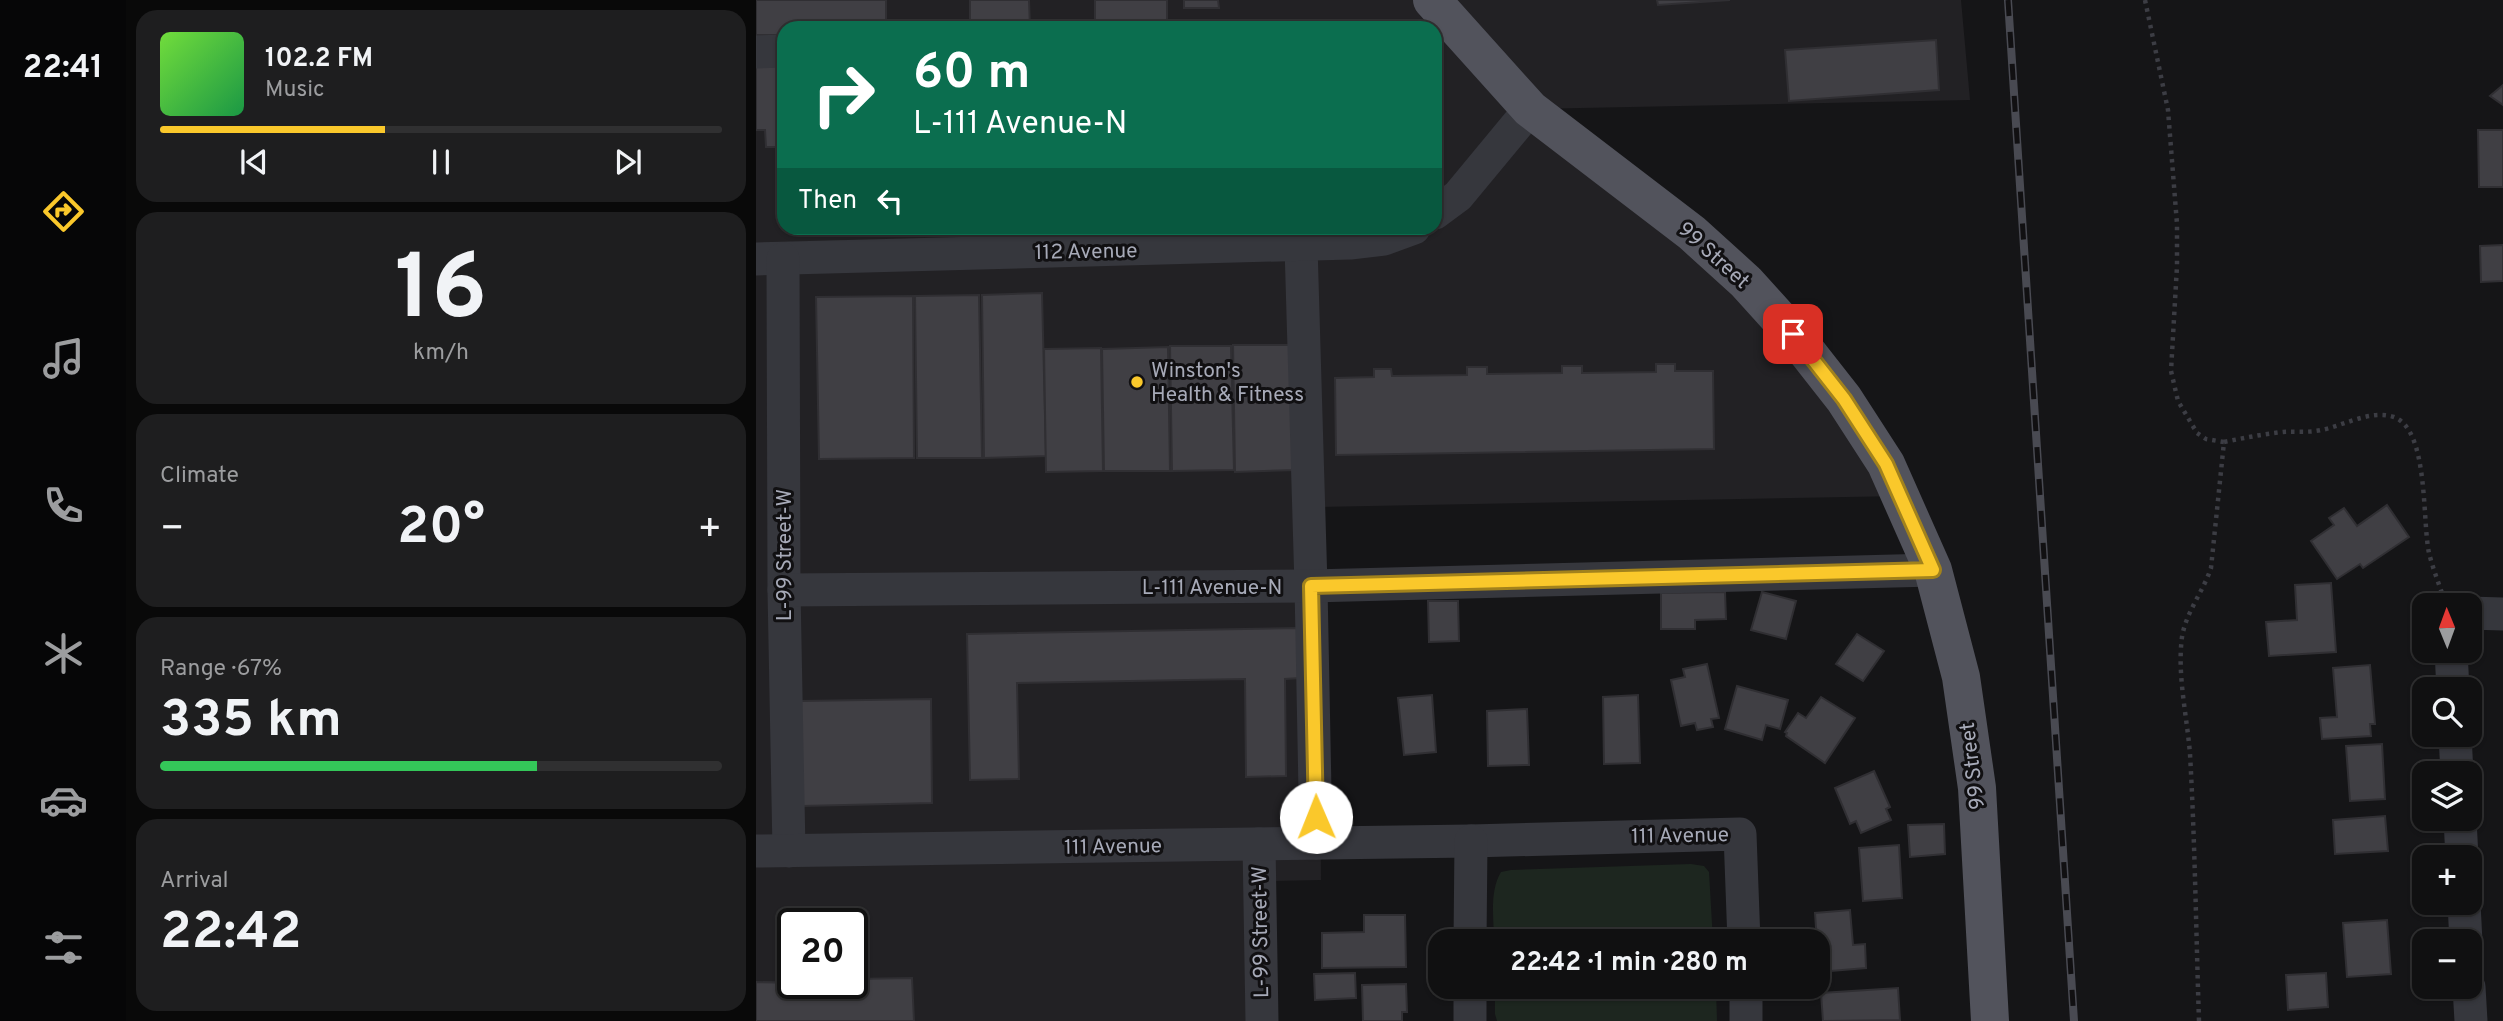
<!DOCTYPE html>
<html lang="en">
<head>
<meta charset="utf-8">
<style>
	:root { --surface:#101011; --page:#1e1e1f; --text:#f1f3f6; --muted:#9c9d9f; --line:#303031; --accent:#fac82b }
	body { margin:0; font-family:Overpass,sans-serif; background:var(--page); color:var(--text); height:100vh; display:flex; flex-direction:column; font-size:26px; white-space:nowrap }
	* { box-sizing:border-box; margin:0 }
	p { font-size:23px; color:var(--muted) }
	.icon { flex:none; width:38px; height:38px; fill:none; stroke:currentColor; stroke-width:2; stroke-linecap:round; stroke-linejoin:round }
	.map { position:relative; flex:1; overflow:hidden }
	.side { display:flex; flex-direction:column; gap:10px; padding:10px; background:#090909; width:630px }
	.side>* { flex:none }
	.hud { position:absolute; left:21px; top:21px; width:665px; height:214px; border-radius:21px; box-shadow:0 2px 5px #0004,0 0 0 2px var(--line); background:#0b6e4f; color:#fff; overflow:hidden }
	.needle { width:46px; rotate:359deg }
	.controls { position:absolute; left:1656px; top:593px; display:grid; gap:14px }
	.controls a { display:grid; place-items:center; width:70px; height:70px; border-radius:14px; background:var(--surface); box-shadow:0 2px 5px #0004,0 0 0 2px var(--line); font-size:35px }
	.speed { position:absolute; left:21px; top:908px; display:flex; gap:14px; font-size:35px; font-weight:700; text-align:center }
	.speed>* { display:grid; place-content:center; width:91px; height:91px; border-radius:50%; background:var(--surface); box-shadow:0 2px 5px #0004,0 0 0 2px var(--line); line-height:1 }
	.speed .limit { border:4px solid #111; border-radius:10px; background:#fff; color:#111 }
	.pin { position:absolute; display:grid; place-items:center; width:60px; height:60px; color:#fff; margin:-30px; border-radius:14px; box-shadow:0 4px 10px #0006 }
	.me { position:absolute; width:77px; margin:-38px; rotate:359deg; stroke-linejoin:round; filter:drop-shadow(0 0 5px #0008) }
	.turn { display:flex; align-items:center; gap:24px; height:147px; padding:0 21px; font-size:32px }
	.turn .icon { width:91px; height:91px; stroke-width:2.5 }
	.turn b { display:block; font-size:49px; line-height:60px }
	.then { display:flex; align-items:center; height:66px; padding:0 21px; background:#0003; gap:14px; font-size:26px }
	.big { font-size:52px; font-weight:700; line-height:1.1 }
	.side .widget { flex:1; display:flex; flex-direction:column; justify-content:center; gap:10px; min-width:0; padding:0 24px; border-radius:21px; background:var(--page) }
	.side .dial { align-items:center; gap:0 }
	.dial b { font-size:91px; line-height:1 }
	.song { display:flex; align-items:center; gap:21px }
	.cover { width:84px; height:84px; border-radius:10px; background:linear-gradient(135deg,hsl(100 70% 55%),hsl(140 70% 35%)) }
	.played { height:7px; border-radius:4px; background:linear-gradient(90deg,var(--accent) 40%,var(--line) 40%) }
	.keys { display:flex; justify-content:space-around; direction:ltr }
	.heat { display:flex; justify-content:space-between; align-items:center; font-size:38px; direction:ltr }
	.charge { height:10px; border-radius:5px; background:linear-gradient(90deg,#34c759 67%,var(--line) 0) }
	.trip { position:absolute; left:672px; top:929px; width:402px; height:70px; border-radius:21px; background:var(--surface); box-shadow:0 2px 5px #0004,0 0 0 2px var(--line); font-weight:700; line-height:70px; text-align:center }
	main { display:flex; flex:1; min-height:0 }
	.tab-bar { display:flex; flex-direction:column; width:126px; justify-content:space-around; align-items:center; background:#060607; color:var(--muted) }
	.tab-bar .icon { width:49px; height:49px }
	.tab-bar .active { color:var(--accent) }
	.tab-bar b { font-size:32px; color:var(--text) }
	.map>svg:first-child { display:block }
</style>
</head>
<body>
<main>
<nav class="tab-bar">
<b>22:41</b>
<svg class="icon active" aria-label="directions" viewBox="0 0 24 24"><path d="M12 3l9 9-9 9-9-9zM9 14v-3h6M13 9l2 2-2 2"/></svg>
<svg class="icon" aria-label="music" viewBox="0 0 24 24"><path d="M9 18V5l10-2v13"/><circle cx="6" cy="18" r="3"/><circle cx="16" cy="16" r="3"/></svg>
<svg class="icon" aria-label="phone" viewBox="0 0 24 24"><path d="M5 4h4l2 5-3 2q2 4 5 5l2-3 5 2v4C11 20 4 13 5 4z"/></svg>
<svg class="icon" aria-label="climate" viewBox="0 0 24 24"><path d="M12 3v18M4 7l16 10M4 17L20 7"/></svg>
<svg class="icon" aria-label="car" viewBox="0 0 24 24"><path d="M5 17H2v-5l4-1 3-4h7l3 4 3 1v5h-3M9 17h6M6 11h13"/><circle cx="7" cy="17" r="2"/><circle cx="17" cy="17" r="2"/></svg>
<svg class="icon" aria-label="filters" viewBox="0 0 24 24"><path d="M4 7h16M4 17h16"/><circle cx="9" cy="7" r="2"/><circle cx="15" cy="17" r="2"/></svg>
</nav>
<section class="side">
<div class="widget">
<div class="song"><i class="cover"></i><div><b>102.2 FM</b><p>Music</p></div></div>
<div class="played"></div>
<div class="keys"><svg class="icon" aria-label="previous" viewBox="0 0 24 24"><path d="M18 5L8 12l10 7zM5 5v14"/></svg><svg class="icon" aria-label="pause" viewBox="0 0 24 24"><path d="M8 5v14M16 5v14"/></svg><svg class="icon" aria-label="next" viewBox="0 0 24 24"><path d="M6 5l10 7-10 7zM19 5v14"/></svg></div>
</div>
<div class="widget dial"><b>16</b><p>km/h</p></div>
<div class="widget"><p>Climate</p>
<div class="heat"><a>−</a><b class="big">20°</b><a>+</a></div>
</div>
<div class="widget"><p>Range · 67%</p><b class="big">335 km</b><div class="charge"></div></div>
<div class="widget"><p>Arrival</p><b class="big">22:42</b></div>
</section>
<div class="map">
<svg width="1747" height="1021" viewBox="0 0 1747 1021">
	<rect width="100%" height="100%" fill="#151517"/>
	<!-- built -->
	<path fill="#222124" fill-rule="evenodd" d="M0,0h1205l9,100 -439,9 161,124 210,263 -584,11 3,373 -49,1 3,140h-519zM28,28h651v200h-651zM37,924h59v60h-59z"/>
	<!-- green -->
	<g fill="#1d261f">
		<path d="M935,864l13,2 5,6 4,69h-219c0,-22 -5,-49 7,-69l10,-2z"/>
		<path d="M739,987h221l1,34h-220l-2,-7z"/>
	</g>
	<!-- building -->
	<g fill="#403f44" stroke="#302f33" stroke-width="2">
		<path d="M0,0h130v28h-102v7h-28z"/>
		<path d="M214,0h59l1,28h-60z"/>
		<path d="M339,0h72v20l-72,2z"/>
		<path d="M428,0h34l1,8h-35z"/>
		<path d="M901,0h73l-72,5z"/>
		<path d="M1180,40l3,50 -150,11 -4,-51z"/>
		<path d="M0,62h28v85h-18l-1,-17h-9z"/>
		<path d="M1747,85v20l-13,-9z"/>
		<path d="M1722,130h25v57h-24z"/>
		<path d="M1747,245v36l-22,1 -1,-36z"/>
		<path d="M286,293l4,163 -62,2 -2,-163z"/>
		<path d="M223,295l3,163h-65l-2,-162z"/>
		<path d="M157,296l1,162 -95,1 -3,-162z"/>
		<path d="M477,345h60l3,125 -61,2z"/>
		<path d="M414,346h61l3,124 -62,1z"/>
		<path d="M412,347l2,124h-66l-2,-122z"/>
		<path d="M345,348l2,123 -57,1 -2,-123z"/>
		<path d="M900,364h19v7h38l1,78 -378,6 -1,-77 39,-1v-8h17l1,7 75,-1v-8h20v7l75,-1v-7h20v7l74,-1z"/>
		<path d="M1631,505l22,32 -46,31 -3,-4 -23,15 -26,-38 23,-16 -5,-7 15,-10 13,18z"/>
		<path d="M1575,583l5,69 -67,4 -3,-34 31,-2 -2,-35z"/>
		<path d="M969,592l1,27 -31,1v9h-34v-36z"/>
		<path d="M1006,592l34,9 -10,38 -35,-9z"/>
		<path d="M672,601h30l1,40 -30,1z"/>
		<path d="M544,628l1,50 -16,1 1,97 -40,1 -1,-98 -228,4 2,96 -49,1 -3,-146z"/>
		<path d="M1101,634l27,17 -21,30 -27,-17z"/>
		<path d="M951,664l12,54 -8,1 2,8 -16,3 -2,-7 -14,3 -10,-46 14,-3 -2,-8z"/>
		<path d="M1614,665l5,59h-5l1,12 -49,3 -2,-21 17,-1 -4,-49z"/>
		<path d="M981,686l51,14 -8,29 -14,-4 -4,15 -37,-11z"/>
		<path d="M676,695l4,57 -32,3 -6,-57z"/>
		<path d="M882,695l2,68 -36,1 -1,-67z"/>
		<path d="M1065,697l34,21 -30,45 -39,-27 1,-3 -2,-1 13,-19 8,5z"/>
		<path d="M175,699l1,104 -130,3 -2,-105z"/>
		<path d="M771,709l2,56 -41,1 -1,-55z"/>
		<path d="M1626,744l3,55 -35,2 -4,-55z"/>
		<path d="M1118,771l16,36 -4,2 5,11 -30,13 -5,-12 -6,3 -15,-36z"/>
		<path d="M1629,816l3,35 -53,3 -2,-34z"/>
		<path d="M1188,824l1,30 -35,3 -2,-32z"/>
		<path d="M1143,845l3,53 -39,3 -4,-53z"/>
		<path d="M1094,910l3,35 12,-1 1,24 -47,4 -4,-59z"/>
		<path d="M608,915h41l1,52 -84,1v-35l42,-1z"/>
		<path d="M1631,920l4,54 -44,3 -4,-54z"/>
		<path d="M599,973l1,25 -41,2 -1,-26z"/>
		<path d="M1570,973l2,34 -40,3 -2,-35z"/>
		<path d="M156,978l2,43h-158v-39l96,2v-5z"/>
		<path d="M650,984l1,28h-5v9h-39l-1,-36z"/>
		<path d="M1142,988l2,32 -77,1 -2,-28z"/>
	</g>
	<g fill="none" stroke-linecap="round" stroke-linejoin="round">
		<!-- path -->
		<g stroke="#3c3d44" stroke-width="4.5" stroke-dasharray="3.5 5" stroke-linecap="butt">
			<path d="M1389,0l23,110 9,114v42l-6,105 7,30 19,32 9,6 18,3 -13,126c-8,24 -25,44 -29,69 -5,38 5,79 8,117 5,89 6,178 9,267"/>
			<path d="M1468,442c20,-4 39,-8 59,-10 12,-1 25,1 38,-2 22,-4 50,-21 73,-13 35,13 28,104 35,136 4,16 10,31 15,46"/>
		</g>
		<!-- minor -->
		<g stroke="#36373d" stroke-width="33">
			<path d="M0,52l28,-1"/>
			<path d="M679,213l23,-17 72,-87"/>
			<path d="M545,246l10,340 5,257"/>
			<path d="M0,259l594,-16 34,-4 30,-11"/>
			<path d="M27,259l1,331 5,261"/>
			<path d="M28,590l527,-4 622,-16"/>
			<path d="M1713,613l34,1"/>
			<path d="M1695,651l2,39"/>
			<path d="M1699,735l2,39"/>
			<path d="M1704,819l2,39"/>
			<path d="M503,844l3,177"/>
			<path d="M0,851l715,-10 269,-7 4,108"/>
			<path d="M1708,903l2,39"/>
			<path d="M714,942l1,-101"/>
			<path d="M990,987v34"/>
			<path d="M1713,987l2,34"/>
			<path d="M714,1021v-34"/>
		</g>
		<!-- major -->
		<path stroke="#52535c" stroke-width="38" d="M676,0l98,109 162,124 54,49 47,52 51,65 42,65 47,106 28,107 16,111 13,233"/>
		<defs>
			<path id="rail" d="M1252,0l66,1021"/>
		</defs>
		<!-- rail casing -->
		<use href="#rail" stroke="#494a52" stroke-width="8"/>
		<!-- rail -->
		<use href="#rail" stroke="#111012" stroke-width="5" stroke-dasharray="16" stroke-linecap="butt"/>
	</g>
	<g fill="none" stroke-linecap="round" stroke-linejoin="round">
		<defs>
			<path id="route" d="M560,817l-5,-231 622,-16 -47,-106 -42,-65 -51,-65"/>
		</defs>
		<!-- route casing -->
		<use href="#route" stroke="#a2821c" stroke-width="18"/>
		<!-- route -->
		<use href="#route" stroke="#fac82b" stroke-width="12"/>
	</g>
	<!-- markers -->
	<circle fill="#fac82b" stroke="#111012" stroke-width="2.5" cx="381" cy="382" r="7"/>
	<g text-anchor="middle" stroke-width="6" stroke-linejoin="round" paint-order="stroke">
		<!-- street labels -->
		<g font-size="21" fill="#a7aab8" stroke="#111012">
			<text transform="translate(330 251) rotate(-1)" y="7">112 Avenue</text>
			<text transform="translate(958 255) rotate(42)" y="7">99 Street</text>
			<text transform="translate(28 555) rotate(-90)" y="7">L-99 Street-W</text>
			<text x="456" y="594">L-111 Avenue-N</text>
			<text transform="translate(1216 766) rotate(-97)" y="7">99 Street</text>
			<text transform="translate(924 835) rotate(-1)" y="7">111 Avenue</text>
			<text transform="translate(357 846) rotate(-1)" y="7">111 Avenue</text>
			<text transform="translate(504 932) rotate(-91)" y="7">L-99 Street-W</text>
		</g>
		<!-- poi labels -->
		<g font-size="21" fill="#a7aab8" stroke="#111012" text-anchor="start">
			<text x="395" y="377">Winston's<tspan x="395" dy="24">Health &amp; Fitness</tspan></text>
		</g>
	</g>
</svg>
<div class="controls">
<a><svg class="needle" viewBox="-14 -14 28 28"><path d="M0-13l5 13h-10z" fill="#e53935"/><path d="M0 13l5-13h-10z" fill="#9c9d9f"/></svg></a>
<a><svg class="icon" aria-label="search" viewBox="0 0 24 24"><circle cx="10" cy="10" r="6"/><path d="M15 15l6 6"/></svg></a>
<a><svg class="icon" aria-label="layers" viewBox="0 0 24 24"><path d="M12 4l9 5-9 5-9-5zM3 14l9 5 9-5"/></svg></a>
<a>+</a>
<a>−</a>
</div>
<div class="speed"><div class="limit">20</div></div>
<div class="pin" style="left:1037px;top:334px;background:#d93025"><svg class="icon" aria-label="arrive" viewBox="0 0 24 24"><path d="M6 21V4h12l-3 4 3 4H6"/></svg></div>
<svg class="me" style="left:560px;top:817px" viewBox="-20 -20 40 40"><circle r="19" fill="#fff"/><path d="M0-13L10 11 0 6-10 11z" fill="#fac82b"/></svg>
<div class="trip">22:42 · 1 min · 280 m</div>
<div class="hud">
<div class="turn"><svg class="icon" aria-label="right" viewBox="0 0 24 24"><path d="M7 20v-9h11M14 6l5 5-5 5"/></svg><div><b>60 m</b>L-111 Avenue-N</div></div>
<div class="then">Then<svg class="icon" aria-label="left" viewBox="0 0 24 24"><path d="M17 20v-9H6M10 6l-5 5 5 5"/></svg></div>
</div>
</div>
</main>
</body>
</html>
